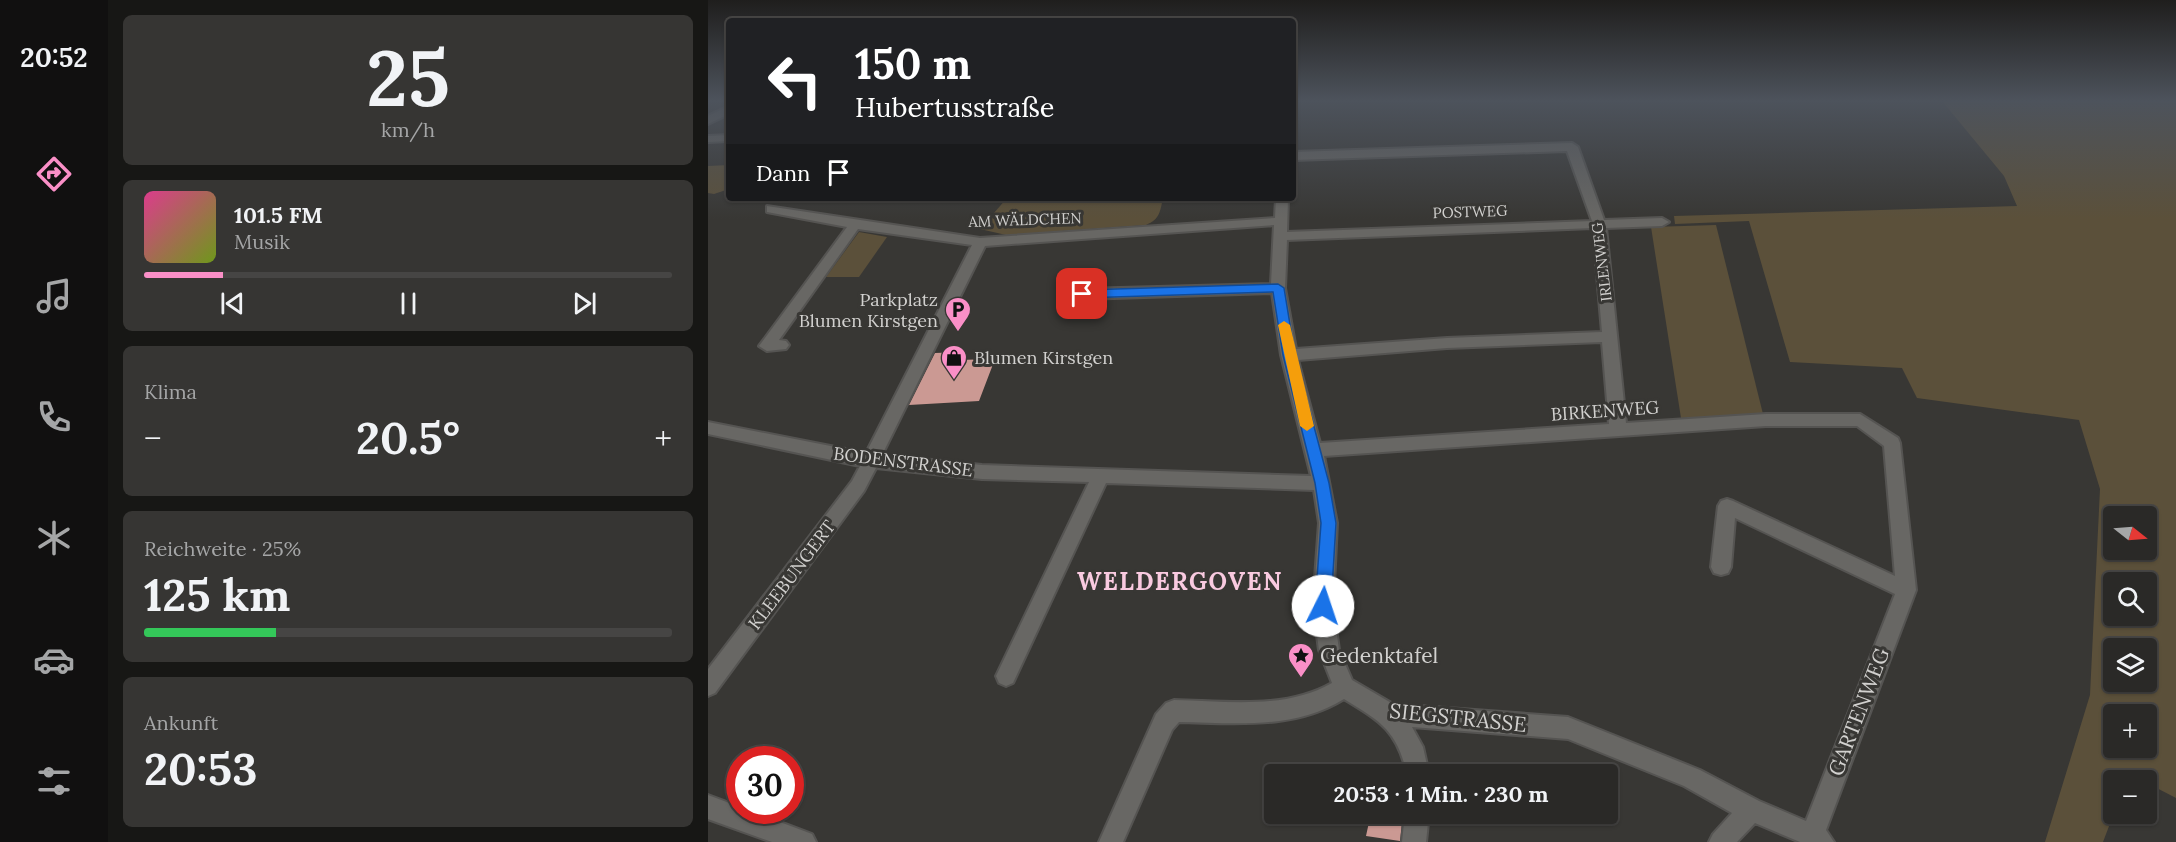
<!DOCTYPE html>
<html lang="de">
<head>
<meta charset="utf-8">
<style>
	:root { --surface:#2a2927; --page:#363533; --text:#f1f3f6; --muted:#a5a6a7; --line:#464544; --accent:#fa8fc7 }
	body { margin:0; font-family:Lora,serif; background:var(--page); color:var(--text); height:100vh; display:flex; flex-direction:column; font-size:22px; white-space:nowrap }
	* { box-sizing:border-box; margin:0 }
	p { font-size:20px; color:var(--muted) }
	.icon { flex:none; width:33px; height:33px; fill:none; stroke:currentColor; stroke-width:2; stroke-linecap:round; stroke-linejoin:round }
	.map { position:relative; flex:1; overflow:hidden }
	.side { display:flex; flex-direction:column; gap:15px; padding:15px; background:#171715; width:600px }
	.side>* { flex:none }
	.top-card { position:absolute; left:18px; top:18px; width:570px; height:183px; border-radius:6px; box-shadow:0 2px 4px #0004,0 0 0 2px var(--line); background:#202124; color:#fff; overflow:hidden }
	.needle { width:39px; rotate:107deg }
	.controls { position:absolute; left:1395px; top:506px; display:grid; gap:12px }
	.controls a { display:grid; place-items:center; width:54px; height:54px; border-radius:6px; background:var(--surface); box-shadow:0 2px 4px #0004,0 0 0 2px var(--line); font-size:30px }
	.speed { position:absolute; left:18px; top:746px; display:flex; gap:12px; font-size:30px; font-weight:700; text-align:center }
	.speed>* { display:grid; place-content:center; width:78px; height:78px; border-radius:50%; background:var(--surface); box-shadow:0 2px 4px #0004,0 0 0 2px var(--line); line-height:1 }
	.speed .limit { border:9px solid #d22; background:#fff; color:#111 }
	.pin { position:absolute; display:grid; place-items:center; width:51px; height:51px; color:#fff; margin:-26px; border-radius:12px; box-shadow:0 3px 9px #0006 }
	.me { position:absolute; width:66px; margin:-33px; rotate:4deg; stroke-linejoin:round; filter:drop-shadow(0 0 4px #0008) }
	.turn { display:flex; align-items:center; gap:21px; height:126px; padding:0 30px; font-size:27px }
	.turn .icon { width:78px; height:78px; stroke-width:2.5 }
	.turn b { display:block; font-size:42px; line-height:51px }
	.then { display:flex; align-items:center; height:57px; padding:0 30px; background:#0003; gap:12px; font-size:22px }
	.big { font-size:45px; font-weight:800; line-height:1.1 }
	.side .tile { flex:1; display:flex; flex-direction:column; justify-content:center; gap:9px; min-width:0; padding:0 21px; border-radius:9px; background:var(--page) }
	.side .dial { align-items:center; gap:0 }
	.dial b { font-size:78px; line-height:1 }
	.song { display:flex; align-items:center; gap:18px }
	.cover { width:72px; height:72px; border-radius:9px; background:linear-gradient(135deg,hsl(330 70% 55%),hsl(80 70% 35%)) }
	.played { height:6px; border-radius:3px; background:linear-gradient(90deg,var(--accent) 15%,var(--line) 15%) }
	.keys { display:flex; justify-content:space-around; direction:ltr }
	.heat { display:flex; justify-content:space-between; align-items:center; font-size:33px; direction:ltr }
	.charge { height:9px; border-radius:4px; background:linear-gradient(90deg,#34c759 25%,var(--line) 0) }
	.trip { position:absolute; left:556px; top:764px; width:354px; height:60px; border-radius:6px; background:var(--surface); box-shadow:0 2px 4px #0004,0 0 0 2px var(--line); font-weight:800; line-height:60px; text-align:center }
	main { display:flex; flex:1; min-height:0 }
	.tab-bar { display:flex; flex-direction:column; width:108px; justify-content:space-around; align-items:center; background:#111010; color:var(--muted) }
	.tab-bar .icon { width:42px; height:42px }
	.tab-bar .selected { color:var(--accent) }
	.tab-bar b { font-size:27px; color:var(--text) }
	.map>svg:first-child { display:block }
</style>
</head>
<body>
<main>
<nav class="tab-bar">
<b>20:52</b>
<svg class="icon selected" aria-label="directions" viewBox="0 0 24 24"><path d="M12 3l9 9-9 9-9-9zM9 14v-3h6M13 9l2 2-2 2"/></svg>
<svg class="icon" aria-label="music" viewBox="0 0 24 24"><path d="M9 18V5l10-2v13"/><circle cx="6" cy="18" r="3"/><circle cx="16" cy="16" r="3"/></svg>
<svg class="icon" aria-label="phone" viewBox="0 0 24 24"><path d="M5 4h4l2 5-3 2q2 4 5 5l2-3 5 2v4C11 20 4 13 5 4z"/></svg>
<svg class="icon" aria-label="climate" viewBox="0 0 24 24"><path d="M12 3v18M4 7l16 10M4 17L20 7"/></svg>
<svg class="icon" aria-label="car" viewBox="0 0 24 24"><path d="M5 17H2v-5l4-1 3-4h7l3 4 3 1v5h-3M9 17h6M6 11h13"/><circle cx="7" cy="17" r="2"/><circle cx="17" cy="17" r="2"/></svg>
<svg class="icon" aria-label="filters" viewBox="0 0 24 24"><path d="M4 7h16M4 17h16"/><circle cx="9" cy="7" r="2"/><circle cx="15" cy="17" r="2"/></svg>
</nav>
<section class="side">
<div class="tile dial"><b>25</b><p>km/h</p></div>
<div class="tile">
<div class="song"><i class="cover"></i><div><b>101.5 FM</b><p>Musik</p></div></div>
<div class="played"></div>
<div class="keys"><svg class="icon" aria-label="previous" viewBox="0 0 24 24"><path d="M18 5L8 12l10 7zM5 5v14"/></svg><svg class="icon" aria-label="pause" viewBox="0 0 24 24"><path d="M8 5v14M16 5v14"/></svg><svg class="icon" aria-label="next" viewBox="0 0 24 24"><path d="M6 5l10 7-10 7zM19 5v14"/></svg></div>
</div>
<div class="tile"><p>Klima</p>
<div class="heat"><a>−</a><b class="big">20.5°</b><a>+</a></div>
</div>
<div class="tile"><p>Reichweite · 25%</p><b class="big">125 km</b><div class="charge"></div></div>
<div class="tile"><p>Ankunft</p><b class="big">20:53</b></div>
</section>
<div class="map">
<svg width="1468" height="842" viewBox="0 0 1468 842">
	<rect width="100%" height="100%" fill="#383734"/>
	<!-- green -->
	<g fill="#5b503a" fill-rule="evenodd">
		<path d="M1234,101h234v697l-29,-15 -1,-3 -18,-6 -3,6h-11v33l-11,29h-58l45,-147 10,-206 -21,-69 -162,-22 -15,-30 -112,-6 -41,-141 -74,3 -1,-8 343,-10 -13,-30zM1406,516h32v33h-32zM1406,582h32v33h-32zM1406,648h32v33h-32zM1406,714h32v33h-32z"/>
		<path d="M21,165v24l-15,5 -6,-1v-27z"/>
		<path d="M299,198h156c-3,14 -3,21 -17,27l-140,10 -26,-6z"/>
		<path d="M1008,225l47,189 -82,4 -30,-191z"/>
		<path d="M151,232l28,5 -28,40h-33z"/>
	</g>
	<!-- building -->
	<g fill="#cb9993">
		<path d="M254,352l-4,8 37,-1 -16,42 -70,4 26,-52z"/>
		<path d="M663,813h32l-3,28 -34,-5z"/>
	</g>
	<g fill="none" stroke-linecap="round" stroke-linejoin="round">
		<defs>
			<g id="street">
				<path d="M21,106v8l-21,10v-8z"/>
				<path d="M21,135v6l-21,1v-6z"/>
				<path d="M864,143l6,4 26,73 58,-2 7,4 -7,4 -56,2 20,195 140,-9h94l38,24 2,5 16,147 -90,240 8,12h-34l-45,-19 -18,19h-28l4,-8 19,-21 -48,-27 -116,-47 -156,-12 11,20 6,27h-22c-10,-44 -27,-53 -63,-75 -50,31 -109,24 -165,23l-7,8 -49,112h-24l57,-128 10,-11 8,-3c52,1 111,10 158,-17l-13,-33 -6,-44 6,-83 -5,-33 -208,-7 -93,200 -7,3 -7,-3 -3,-7 93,-194 -107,-3 -106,-11 -12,23 -149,202 -7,3v-27l144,-188 8,-15 -152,-32v-12l158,31 106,-208 -114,-16 -79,111 7,1 3,4 -3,4 -19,2 -8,-5 3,-4 85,-115 -80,-15v-6l213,32 295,-20 1,-20h12l-1,34 305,-11 -25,-70 -274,9v-8zM566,225l-3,59 -189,5 -7,5 7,5 190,-6 9,62 30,121 -329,-11 -100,-10 103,-209zM885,228l9,104 -155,6 -151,11 -11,-61 2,-48zM894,342l7,82 -289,19 -22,-83 149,-12zM1058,426h91l27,20 11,130 -162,-75 -6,-2 -6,2 -3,5 -7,61 3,6 7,2 7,-2 3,-6 4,-49 160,76 -89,227 -47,-20 -59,-31 -132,-53 -175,-13 -41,-24 -13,-30 -6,-44 4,-83 -13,-67z"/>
				<path d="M0,795l32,12v3h8l64,24 4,8h-44l-64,-23z"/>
				<path d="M697,813h24l-3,29h-24z"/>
			</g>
		</defs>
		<!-- street casing -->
		<use href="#street" stroke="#555452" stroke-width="4"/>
		<!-- street -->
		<use href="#street" fill="#686764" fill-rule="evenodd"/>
	</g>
	<!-- sky -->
	<linearGradient id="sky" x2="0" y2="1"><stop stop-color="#1f1e1d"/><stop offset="0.46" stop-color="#4d535c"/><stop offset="1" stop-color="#4d535c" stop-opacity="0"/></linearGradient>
	<rect width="1468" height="219" fill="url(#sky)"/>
	<!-- route -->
	<path fill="#1a73e8" stroke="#114b97" stroke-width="1.5" d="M570,284l6,4 11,67 34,128 7,40 -5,83 -2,5 -6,3 -5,-3 -3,-5 6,-83 -6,-40 -32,-128 -10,-63 -191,6 -6,-4 6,-4z"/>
	<!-- slow -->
	<path fill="#f59e0b" d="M576,321l6,4 24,101 -7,5 -7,-5 -22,-101z"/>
	<!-- icons -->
	<defs>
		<symbol id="parking-pin" viewBox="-11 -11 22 30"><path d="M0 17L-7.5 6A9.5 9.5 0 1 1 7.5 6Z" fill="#fa8fc7" stroke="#383734"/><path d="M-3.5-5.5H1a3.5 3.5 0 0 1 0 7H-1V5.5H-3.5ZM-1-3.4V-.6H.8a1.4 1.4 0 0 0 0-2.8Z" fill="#111"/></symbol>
		<symbol id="shop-pin" viewBox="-11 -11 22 30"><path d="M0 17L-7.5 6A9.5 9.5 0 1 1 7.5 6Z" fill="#fa8fc7" stroke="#383734"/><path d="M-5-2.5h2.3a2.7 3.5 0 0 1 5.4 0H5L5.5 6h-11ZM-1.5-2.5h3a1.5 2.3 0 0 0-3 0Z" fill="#111"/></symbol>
		<symbol id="sight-pin" viewBox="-11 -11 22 30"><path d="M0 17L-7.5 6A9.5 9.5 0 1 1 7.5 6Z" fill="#fa8fc7" stroke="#383734"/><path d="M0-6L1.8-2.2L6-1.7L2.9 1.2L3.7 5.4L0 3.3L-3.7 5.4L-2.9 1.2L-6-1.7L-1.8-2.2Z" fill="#111"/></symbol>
	</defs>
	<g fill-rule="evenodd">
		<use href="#parking-pin" x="235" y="295" width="30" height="40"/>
		<use href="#shop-pin" x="231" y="343" width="30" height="40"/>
		<use href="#sight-pin" x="578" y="641" width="30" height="40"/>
	</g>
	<g text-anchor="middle" stroke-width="6" stroke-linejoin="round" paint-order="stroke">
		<!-- far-street labels -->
		<g font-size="15" fill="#d2d1cf" stroke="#383734">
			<text transform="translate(762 212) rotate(-2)" y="5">POSTWEG</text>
			<text transform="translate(317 220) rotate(-2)" y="5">AM WÄLDCHEN</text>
			<text transform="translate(894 262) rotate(-97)" y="5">IRLENWEG</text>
		</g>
		<!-- poi labels -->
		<g font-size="18" fill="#d2d1cf" stroke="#383734" text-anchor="end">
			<text x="230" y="306">Parkplatz<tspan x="230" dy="21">Blumen Kirstgen</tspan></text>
			<text x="266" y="364" text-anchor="start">Blumen Kirstgen</text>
		</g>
		<!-- street labels -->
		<g font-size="18" fill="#d2d1cf" stroke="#383734">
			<text transform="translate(897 411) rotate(-4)" y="6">BIRKENWEG</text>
			<text transform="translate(195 462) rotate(7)" y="6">BODENSTRASSE</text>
			<text transform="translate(84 575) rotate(-53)" y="6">KLEEBUNGERT</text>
		</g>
		<!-- near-poi labels -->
		<g font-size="21" fill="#d2d1cf" stroke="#383734" text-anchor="start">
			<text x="612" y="663">Gedenktafel</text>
		</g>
		<!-- near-street labels -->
		<g font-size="21" fill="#d2d1cf" stroke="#383734">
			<text transform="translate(1151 712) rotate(-69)" y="7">GARTENWEG</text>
			<text transform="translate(750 718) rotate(6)" y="7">SIEGSTRASSE</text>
		</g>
		<!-- district labels -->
		<g font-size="24" font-weight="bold" letter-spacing="1.5" fill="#f9cae0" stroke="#383734">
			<text x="472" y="590">WELDERGOVEN</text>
		</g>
	</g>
</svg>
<div class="controls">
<a><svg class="needle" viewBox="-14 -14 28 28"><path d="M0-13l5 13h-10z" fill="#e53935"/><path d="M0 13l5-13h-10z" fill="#a5a6a7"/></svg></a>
<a><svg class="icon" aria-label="search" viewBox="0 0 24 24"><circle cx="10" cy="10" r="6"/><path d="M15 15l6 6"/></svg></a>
<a><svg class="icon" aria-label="layers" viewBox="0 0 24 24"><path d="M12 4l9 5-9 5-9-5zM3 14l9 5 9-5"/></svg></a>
<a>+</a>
<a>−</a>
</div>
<div class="speed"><div class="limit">30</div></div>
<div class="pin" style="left:374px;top:294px;background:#d93025"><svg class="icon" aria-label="arrive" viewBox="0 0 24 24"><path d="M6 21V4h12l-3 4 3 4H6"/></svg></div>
<svg class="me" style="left:615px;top:606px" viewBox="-20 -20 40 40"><circle r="19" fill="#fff"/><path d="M0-13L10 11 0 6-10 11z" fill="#1a73e8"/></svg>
<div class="trip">20:53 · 1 Min. · 230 m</div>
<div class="top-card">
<div class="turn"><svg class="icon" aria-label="left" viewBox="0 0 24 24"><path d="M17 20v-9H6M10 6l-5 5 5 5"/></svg><div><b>150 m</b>Hubertusstraße</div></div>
<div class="then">Dann<svg class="icon" aria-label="arrive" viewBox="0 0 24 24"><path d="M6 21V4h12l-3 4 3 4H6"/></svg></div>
</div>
</div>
</main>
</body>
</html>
